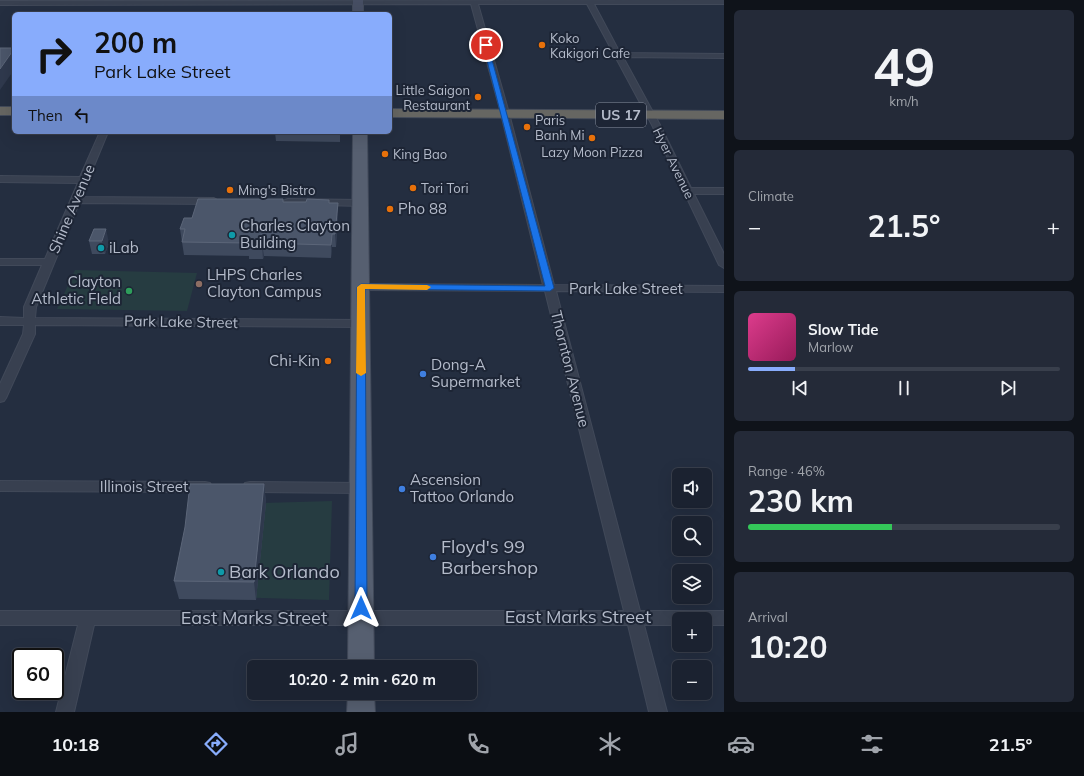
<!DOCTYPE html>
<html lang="en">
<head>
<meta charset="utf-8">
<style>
	:root { --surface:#1b2230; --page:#242a38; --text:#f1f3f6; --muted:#a0a4ab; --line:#393f4c; --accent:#88acfc }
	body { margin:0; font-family:Mulish,sans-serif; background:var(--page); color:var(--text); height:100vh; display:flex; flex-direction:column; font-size:15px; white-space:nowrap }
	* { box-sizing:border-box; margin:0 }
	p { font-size:13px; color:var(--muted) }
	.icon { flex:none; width:22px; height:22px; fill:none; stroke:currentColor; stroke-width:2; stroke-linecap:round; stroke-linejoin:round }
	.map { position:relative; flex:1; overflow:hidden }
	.side { display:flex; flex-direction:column; gap:10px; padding:10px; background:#0f131a; width:360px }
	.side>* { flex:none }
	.hud { position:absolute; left:12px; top:12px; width:380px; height:122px; border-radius:6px; box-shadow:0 4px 16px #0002,0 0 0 1px var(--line); background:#88acfc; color:#111; overflow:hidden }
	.tools { position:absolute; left:672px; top:468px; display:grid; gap:8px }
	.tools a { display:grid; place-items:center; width:40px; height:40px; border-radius:6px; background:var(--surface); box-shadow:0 4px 16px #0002,0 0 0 1px var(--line); font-size:20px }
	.speed { position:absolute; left:12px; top:648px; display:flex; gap:8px; font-size:20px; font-weight:700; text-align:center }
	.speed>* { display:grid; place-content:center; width:52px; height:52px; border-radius:50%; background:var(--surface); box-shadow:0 4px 16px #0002,0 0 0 1px var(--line); line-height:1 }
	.speed .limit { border:2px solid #111; border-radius:6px; background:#fff; color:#111 }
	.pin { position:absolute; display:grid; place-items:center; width:34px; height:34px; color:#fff; margin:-17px; border:2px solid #fff; border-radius:50%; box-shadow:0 1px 4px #0007 }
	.me { position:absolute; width:44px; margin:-22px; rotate:0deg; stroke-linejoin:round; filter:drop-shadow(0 0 3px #0008) }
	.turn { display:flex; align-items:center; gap:14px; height:84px; padding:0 16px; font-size:18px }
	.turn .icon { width:52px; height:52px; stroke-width:2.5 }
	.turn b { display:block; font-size:28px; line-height:34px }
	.then { display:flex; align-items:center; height:38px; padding:0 16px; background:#0003; gap:8px; font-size:15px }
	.big { font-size:30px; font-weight:700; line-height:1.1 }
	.side .widget { flex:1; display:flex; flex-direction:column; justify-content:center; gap:6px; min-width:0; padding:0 14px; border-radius:6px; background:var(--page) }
	.side .dial { align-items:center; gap:0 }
	.dial b { font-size:52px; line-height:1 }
	.song { display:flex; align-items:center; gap:12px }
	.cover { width:48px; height:48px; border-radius:6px; background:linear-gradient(135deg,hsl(330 70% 55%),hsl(330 70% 35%)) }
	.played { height:4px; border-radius:2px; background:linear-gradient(90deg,var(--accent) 15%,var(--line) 15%) }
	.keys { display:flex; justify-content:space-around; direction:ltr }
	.heat { display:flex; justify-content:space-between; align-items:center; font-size:22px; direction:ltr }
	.charge { height:6px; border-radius:3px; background:linear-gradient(90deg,#34c759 46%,var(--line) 0) }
	.trip { position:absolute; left:247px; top:660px; width:230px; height:40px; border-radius:6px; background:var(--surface); box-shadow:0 4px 16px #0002,0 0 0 1px var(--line); font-weight:700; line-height:40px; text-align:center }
	.tabs { display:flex; height:64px; justify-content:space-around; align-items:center; background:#0b0e13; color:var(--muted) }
	.tabs .icon { width:28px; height:28px }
	.tabs .current { color:var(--accent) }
	.tabs b { font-size:18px; color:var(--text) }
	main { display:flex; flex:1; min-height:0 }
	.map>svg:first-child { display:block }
</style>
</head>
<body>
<main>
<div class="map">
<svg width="724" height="712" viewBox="0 0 724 712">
	<rect width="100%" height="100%" fill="#242e40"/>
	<!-- green -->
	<g fill="#263c41">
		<path d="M75,270l122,3 -10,38 -130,-2z"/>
		<path d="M332,501l-3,99 -105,-3 6,-93z"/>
	</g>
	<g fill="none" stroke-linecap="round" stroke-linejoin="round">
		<defs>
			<g id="minor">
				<path d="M724,0v4h-130l26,49 104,1v4l-101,-1 37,68 31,63h33v6h-30l30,60v14l-5,-3 -67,-140 -65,-121h-109l29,102 47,179 170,1v6l-168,-1 84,320h84v14h-19v-6h-26v6h-35l23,87h-18l-21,-87h-534l-20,87h-18l22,-87h-78v-14h624l-79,-320 -184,-1 -5,-3 5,-3 182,1 -44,-179 -28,-102 -471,1v-4z"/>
				<path d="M100,132h8l-27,65 133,1 5,3 -5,3 -135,-1 -43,104 -1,11 326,2 4,1 2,3 -2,3 -330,-2v9l-29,64 -2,3 -4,1v-18l23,-50 1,-9h-24v-8l24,1v-11l18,-42h-42v-6h45l33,-76 -78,-1v-6l80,1z"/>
				<path d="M288,199l73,1 5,3 -5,3 -76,-2 -2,-2 2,-2z"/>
				<path d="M0,481l205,1 5,1 2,4 -2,4 -5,1 -205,-1z"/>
				<path d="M250,482l111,1 5,1 2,4 -2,4 -5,1 -111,-1 -5,-1 -2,-4 2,-4z"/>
			</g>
			<rect id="secondary" x="353" y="0" width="10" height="14"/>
			<g id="primary">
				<path d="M353,132h14l7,535h-26z"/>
				<path d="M348,693h26l1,19h-28z"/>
			</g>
			<g id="trunk">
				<rect x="0" y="107" width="14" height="8"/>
				<path d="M390,109l334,2v8l-334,-2z"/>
			</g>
		</defs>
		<!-- minor casing -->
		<use href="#minor" stroke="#414959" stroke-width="2"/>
		<!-- secondary casing -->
		<use href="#secondary" stroke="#414959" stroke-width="2"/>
		<!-- primary casing -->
		<use href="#primary" stroke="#414959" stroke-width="2"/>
		<!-- trunk casing -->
		<use href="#trunk" stroke="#434b5a" stroke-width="2"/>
		<!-- minor -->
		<use href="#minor" fill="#384050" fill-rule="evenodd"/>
		<!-- secondary -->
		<use href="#secondary" fill="#464e63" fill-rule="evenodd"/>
		<!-- primary -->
		<use href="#primary" fill="#565f70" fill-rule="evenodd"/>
		<!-- trunk -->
		<use href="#trunk" fill="#666662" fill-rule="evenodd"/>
	</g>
	<!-- wall -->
	<g fill="#3f4a5e">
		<path d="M275,132h65v10l-64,-1z"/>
		<path d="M329,200v3h9v13l-2,31h-4l-1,11 -67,-2 -1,3h-14v-3l-65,-1 -4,-26 12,-11 92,-16h22z"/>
		<path d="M94,229l15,14 -4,11h-13l-3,-13z"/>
		<path d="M264,484l2,19 -10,97 -77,-1 -5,-18z"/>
	</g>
	<!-- shaded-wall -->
	<g fill="#2f394d">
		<path d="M14,49v21l-14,20v-21z"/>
		<path d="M338,203v13l-2,31 -1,-13z"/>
		<path d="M106,229l3,14 -4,11 -3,-13z"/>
		<path d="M332,234v13l-1,11v-13z"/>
		<path d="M262,243l2,13 -1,3 -1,-13z"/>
		<path d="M264,484l2,19 -10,97 -2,-18z"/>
	</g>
	<!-- building -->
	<g fill="#4b566a" stroke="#5c6679">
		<path d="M0,48h14v1l-14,20z"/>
		<path d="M198,199h85v3h23l1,-3 22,1v3h9l-3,31h-3l-1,11 -69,-2v3h-14v-3l-66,-1 3,-13h-5l4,-11h8z"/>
		<path d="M94,229h12l-4,12h-13z"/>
		<path d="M190,484h74l-10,98 -80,-1 11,-54z"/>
	</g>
	<!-- route -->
	<path fill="#1a73e8" stroke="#114b97" d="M486,43l2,2 66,243 -4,3 -185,-2 2,319 -1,4 -5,2 -4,-2 -2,-4 2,-321 4,-3 184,2 -62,-241z"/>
	<!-- slow -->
	<path fill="#f59e0b" d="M361,284l66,1 4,2 -4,3 -62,-1 1,84 -5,3 -5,-3 1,-86z"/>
	<!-- markers -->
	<g fill="#e8710a" stroke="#1d2535" stroke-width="1.5">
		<circle cx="542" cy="45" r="4"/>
		<circle cx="478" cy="97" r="4"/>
		<circle cx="527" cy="127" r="4"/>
		<circle cx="592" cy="138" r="4"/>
		<circle cx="385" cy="154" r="4"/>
		<circle cx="413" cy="188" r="4"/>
		<circle cx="230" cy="190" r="4"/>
		<circle cx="390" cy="209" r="4"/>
		<circle cx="328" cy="361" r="4"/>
	</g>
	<g fill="#0f9aa8" stroke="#1d2535" stroke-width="1.5">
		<circle cx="232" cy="235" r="4"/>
		<circle cx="101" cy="248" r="4"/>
		<circle cx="221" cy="572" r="4"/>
	</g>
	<circle fill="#8d6e63" stroke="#1d2535" stroke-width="1.5" cx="199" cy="284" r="4"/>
	<circle fill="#2e9e5b" stroke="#1d2535" stroke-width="1.5" cx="129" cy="291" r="4"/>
	<g fill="#3f7fe0" stroke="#1d2535" stroke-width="1.5">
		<circle cx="423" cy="374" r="4"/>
		<circle cx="402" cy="489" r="4"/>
		<circle cx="433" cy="557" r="4"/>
	</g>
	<g text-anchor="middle" stroke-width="4" stroke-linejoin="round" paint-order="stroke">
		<!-- far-poi labels -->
		<g font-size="13" fill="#b4bbca" stroke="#1d2535" text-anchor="start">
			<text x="550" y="43">Koko<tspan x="550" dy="15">Kakigori Cafe</tspan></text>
			<text x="470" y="95" text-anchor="end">Little Saigon<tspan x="470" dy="15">Restaurant</tspan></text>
			<text x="535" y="125">Paris<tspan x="535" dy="15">Banh Mi</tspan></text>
			<text x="592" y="157" text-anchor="middle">Lazy Moon Pizza</text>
			<text x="393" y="159">King Bao</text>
			<text x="421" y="193">Tori Tori</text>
			<text x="238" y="195">Ming's Bistro</text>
		</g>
		<!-- far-street labels -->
		<g font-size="13" fill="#b4bbca" stroke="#1d2535">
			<text transform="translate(674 163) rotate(64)" y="5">Hyer Avenue</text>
		</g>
		<!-- shield labels -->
		<rect fill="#1d2535" stroke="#878e9d" stroke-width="1" x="596" y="103" width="50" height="24" rx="3"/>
		<g font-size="14" font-weight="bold" fill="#b4bbca">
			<text x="621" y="120">US 17</text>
		</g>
		<!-- street labels -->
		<g font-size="15" fill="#b4bbca" stroke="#1d2535">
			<text transform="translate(72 209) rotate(-67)" y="5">Shine Avenue</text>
			<text x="626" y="294">Park Lake Street</text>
			<text transform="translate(181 322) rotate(1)" y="5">Park Lake Street</text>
			<text transform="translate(570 369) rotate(76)" y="5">Thornton Avenue</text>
			<text x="144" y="492">Illinois Street</text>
		</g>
		<!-- poi labels -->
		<g font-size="15" fill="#b4bbca" stroke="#1d2535" text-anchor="start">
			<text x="398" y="214">Pho 88</text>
			<text x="240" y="231">Charles Clayton<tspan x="240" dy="17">Building</tspan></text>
			<text x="109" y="253">iLab</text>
			<text x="207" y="280">LHPS Charles<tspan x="207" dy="17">Clayton Campus</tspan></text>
			<text x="121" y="287" text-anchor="end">Clayton<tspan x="121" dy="17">Athletic FIeld</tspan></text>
			<text x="320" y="366" text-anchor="end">Chi-Kin</text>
			<text x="431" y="370">Dong-A<tspan x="431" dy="17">Supermarket</tspan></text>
			<text x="410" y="485">Ascension<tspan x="410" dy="17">Tattoo Orlando</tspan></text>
		</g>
		<!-- near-poi labels -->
		<g font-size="18" fill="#b4bbca" stroke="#1d2535" text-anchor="start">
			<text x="441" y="553">Floyd's 99<tspan x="441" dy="21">Barbershop</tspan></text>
			<text x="229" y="578">Bark Orlando</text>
		</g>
		<!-- near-street labels -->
		<g font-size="18" fill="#b4bbca" stroke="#1d2535">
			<text x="578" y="623">East Marks Street</text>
			<text x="254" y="624">East Marks Street</text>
		</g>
	</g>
</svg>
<div class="tools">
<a><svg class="icon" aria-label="sound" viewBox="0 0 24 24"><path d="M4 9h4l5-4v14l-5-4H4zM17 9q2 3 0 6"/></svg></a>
<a><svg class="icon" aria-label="search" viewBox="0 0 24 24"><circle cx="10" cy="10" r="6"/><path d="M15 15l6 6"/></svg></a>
<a><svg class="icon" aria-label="layers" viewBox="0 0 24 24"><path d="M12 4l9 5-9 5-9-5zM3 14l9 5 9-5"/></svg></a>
<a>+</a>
<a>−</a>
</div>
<div class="speed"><div class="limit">60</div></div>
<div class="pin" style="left:486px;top:45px;background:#d93025"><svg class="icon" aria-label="arrive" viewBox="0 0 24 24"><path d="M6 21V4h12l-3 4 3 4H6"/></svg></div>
<svg class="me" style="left:361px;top:608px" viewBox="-20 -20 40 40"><path d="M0-17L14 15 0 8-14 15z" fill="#1a73e8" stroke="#fff" stroke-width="4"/></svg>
<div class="trip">10:20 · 2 min · 620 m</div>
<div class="hud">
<div class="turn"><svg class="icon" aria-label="right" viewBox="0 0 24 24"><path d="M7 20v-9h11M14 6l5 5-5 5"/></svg><div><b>200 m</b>Park Lake Street</div></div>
<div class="then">Then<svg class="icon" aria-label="left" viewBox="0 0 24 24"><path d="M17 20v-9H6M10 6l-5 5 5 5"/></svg></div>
</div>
</div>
<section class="side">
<div class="widget dial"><b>49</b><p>km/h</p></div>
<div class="widget"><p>Climate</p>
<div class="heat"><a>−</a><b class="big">21.5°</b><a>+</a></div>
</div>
<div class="widget">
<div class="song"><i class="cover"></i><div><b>Slow Tide</b><p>Marlow</p></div></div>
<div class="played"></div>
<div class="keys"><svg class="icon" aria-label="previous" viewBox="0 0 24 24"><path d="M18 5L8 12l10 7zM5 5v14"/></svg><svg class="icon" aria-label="pause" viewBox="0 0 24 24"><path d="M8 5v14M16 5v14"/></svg><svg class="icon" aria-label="next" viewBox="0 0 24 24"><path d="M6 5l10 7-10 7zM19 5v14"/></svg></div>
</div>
<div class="widget"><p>Range · 46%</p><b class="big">230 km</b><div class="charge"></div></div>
<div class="widget"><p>Arrival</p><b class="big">10:20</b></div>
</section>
</main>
<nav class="tabs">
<b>10:18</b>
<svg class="icon current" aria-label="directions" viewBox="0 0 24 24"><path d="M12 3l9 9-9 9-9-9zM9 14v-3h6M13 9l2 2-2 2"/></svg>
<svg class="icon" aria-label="music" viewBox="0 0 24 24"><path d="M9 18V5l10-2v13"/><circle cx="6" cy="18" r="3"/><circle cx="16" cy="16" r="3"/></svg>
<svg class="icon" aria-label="phone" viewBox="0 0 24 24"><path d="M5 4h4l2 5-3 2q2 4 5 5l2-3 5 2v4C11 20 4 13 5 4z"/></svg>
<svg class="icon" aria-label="climate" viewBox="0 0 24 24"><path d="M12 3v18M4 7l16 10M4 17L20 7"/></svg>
<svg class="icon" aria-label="car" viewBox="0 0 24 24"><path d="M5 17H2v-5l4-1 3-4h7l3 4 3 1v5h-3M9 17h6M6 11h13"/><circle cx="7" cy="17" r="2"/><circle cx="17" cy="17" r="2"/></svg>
<svg class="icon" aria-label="filters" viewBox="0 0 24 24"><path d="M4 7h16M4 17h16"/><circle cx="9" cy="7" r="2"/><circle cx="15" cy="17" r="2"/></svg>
<b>21.5°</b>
</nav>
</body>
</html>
